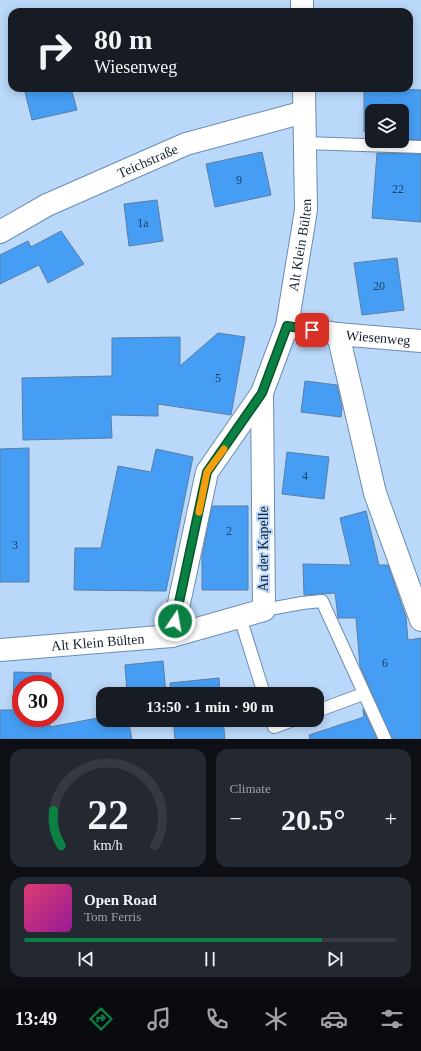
<!DOCTYPE html>
<html lang="en">
<head>
<meta charset="utf-8">
<style>
	:root { --surface:#171b24; --page:#242831; --text:#f1f3f6; --muted:#9ea1a6; --line:#363941; --accent:#0b8043 }
	body { margin:0; font-family:Georgia,serif; background:var(--page); color:var(--text); height:100vh; display:flex; flex-direction:column; font-size:15px; white-space:nowrap }
	* { box-sizing:border-box; margin:0 }
	p { font-size:13px; color:var(--muted) }
	.icon { flex:none; width:22px; height:22px; fill:none; stroke:currentColor; stroke-width:2; stroke-linecap:round; stroke-linejoin:round }
	.map { position:relative; height:739px; overflow:hidden }
	.sheet { display:flex; flex-direction:column; gap:10px; padding:10px; background:#0d0f14; flex:1 }
	.sheet>* { flex:none }
	.banner { position:absolute; left:8px; top:8px; width:405px; height:84px; border-radius:12px; box-shadow:0 2px 10px #0003; background:#171b24; color:var(--text); overflow:hidden }
	.controls { position:absolute; left:365px; top:104px; display:grid; gap:8px }
	.controls a { display:grid; place-items:center; width:44px; height:44px; border-radius:8px; background:var(--surface); box-shadow:0 2px 10px #0003; font-size:20px }
	.speed { position:absolute; left:12px; top:675px; display:flex; gap:8px; font-size:20px; font-weight:700; text-align:center }
	.speed>* { display:grid; place-content:center; width:52px; height:52px; border-radius:50%; background:var(--surface); box-shadow:0 2px 10px #0003; line-height:1 }
	.speed .limit { border:6px solid #d22; background:#fff; color:#111 }
	.pin { position:absolute; display:grid; place-items:center; width:34px; height:34px; color:#fff; margin:-17px; border-radius:8px; box-shadow:0 2px 6px #0006 }
	.me { position:absolute; width:44px; margin:-22px; rotate:12deg; stroke-linejoin:round; filter:drop-shadow(0 0 3px #0008) }
	.turn { display:flex; align-items:center; gap:14px; height:84px; padding:0 20px; font-size:18px }
	.turn .icon { width:52px; height:52px; stroke-width:2.5 }
	.turn b { display:block; font-size:28px; line-height:34px }
	.big { font-size:30px; font-weight:700; line-height:1.1 }
	.sheet .card { flex:1; display:flex; flex-direction:column; justify-content:center; gap:6px; min-width:0; padding:0 14px; border-radius:12px; background:var(--page) }
	.sheet .dial { align-items:center; gap:0 }
	.dial svg { height:104px; overflow:visible; fill:none; stroke:var(--line); stroke-width:7; stroke-linecap:round; text-anchor:middle }
	.dial text { fill:var(--text); stroke:none }
	.song { display:flex; align-items:center; gap:12px }
	.cover { width:48px; height:48px; border-radius:6px; background:linear-gradient(135deg,hsl(340 70% 55%),hsl(300 70% 35%)) }
	.played { height:4px; border-radius:2px; background:linear-gradient(90deg,var(--accent) 80%,var(--line) 80%) }
	.keys { display:flex; justify-content:space-around; direction:ltr }
	.heat { display:flex; justify-content:space-between; align-items:center; font-size:22px; direction:ltr }
	.sheet .tiles { flex:1; display:grid; gap:10px; grid-template-columns:1fr 1fr }
	.card:last-child { grid-column:span 2 }
	.trip { position:absolute; left:96px; top:687px; width:228px; height:40px; border-radius:12px; background:var(--surface); box-shadow:0 2px 10px #0003; font-weight:700; line-height:40px; text-align:center }
	.dock { display:flex; height:64px; justify-content:space-around; align-items:center; background:#090b0e; color:var(--muted) }
	.dock .icon { width:28px; height:28px }
	.dock .selected { color:var(--accent) }
	.dock b { font-size:18px; color:var(--text) }
	.map>svg:first-child { display:block }
</style>
</head>
<body>
<div class="map">
<svg width="421" height="739" viewBox="0 0 421 739">
	<rect width="100%" height="100%" fill="#bad8f9"/>
	<!-- building -->
	<g fill="#469ef4" stroke="#5b7ea4">
		<path d="M24,88h47l6,22 -45,10z"/>
		<path d="M364,88l57,2v50l-19,-1v-28h-30v21h-8z"/>
		<path d="M262,152l9,43 -56,12 -9,-43z"/>
		<path d="M377,153l44,1v68l-49,-4z"/>
		<path d="M157,200l6,41 -34,5 -5,-42z"/>
		<path d="M61,231l23,33 -36,19 -9,-18 -39,19v-29l28,-14 3,6z"/>
		<path d="M397,258l7,52 -42,5 -8,-52z"/>
		<path d="M218,333l27,4 -14,78 -73,-11v12l-47,-1 1,23 -89,2 -1,-62 90,-2v-38l68,-1v29z"/>
		<path d="M305,381l32,4 5,23 -1,9 -40,-5z"/>
		<path d="M29,448v134h-29v-133z"/>
		<path d="M156,449l37,8 -27,134 -92,-1 1,-42h26l17,-82 33,6z"/>
		<path d="M287,452l42,5 -5,42 -42,-5z"/>
		<path d="M212,506h36v84h-46v-33z"/>
		<path d="M366,511l13,54h9l18,52 2,23 13,-2v101h-29l-32,-73 -4,-48h-18l-3,-25 -31,2 -1,-31 48,1 -11,-47z"/>
		<path d="M163,661l3,33h-39l-2,-29z"/>
		<path d="M14,672l37,1v11h-30v34h29v9l53,-10v3h25l4,19h-132v-29h13z"/>
		<path d="M219,678l1,16h-49l-1,-11z"/>
		<path d="M363,709l14,30h-67l-1,-4 55,-18z"/>
		<path d="M173,720h50l2,19h-50z"/>
	</g>
	<g fill="none" stroke-linecap="round" stroke-linejoin="round">
		<defs>
			<g id="service">
				<path d="M305,143l116,4"/>
				<path d="M264,610l38,-7 20,-2 63,138"/>
				<path d="M240,617l24,77"/>
				<path d="M317,711l46,-17"/>
				<path d="M272,720l2,7 19,-7"/>
			</g>
			<g id="minor">
				<path d="M302,0v12"/>
				<path id="s1" d="M0,232l47,-27 139,-61 118,-32"/>
				<path id="s2" d="M287,326l51,8 83,7"/>
				<path d="M338,334l37,159 46,127"/>
				<path d="M172,636l92,-26 -2,-217"/>
				<path id="s3" d="M0,650l172,-14 35,-164 55,-79 25,-67 19,-116 -2,-122"/>
			</g>
		</defs>
		<!-- service casing -->
		<use href="#service" stroke="#6a8db4" stroke-width="14"/>
		<!-- minor casing -->
		<use href="#minor" stroke="#6a8db4" stroke-width="24"/>
		<!-- service -->
		<use href="#service" stroke="#fff" stroke-width="12"/>
		<!-- minor -->
		<use href="#minor" stroke="#fff" stroke-width="22"/>
	</g>
	<g fill="none" stroke-linecap="round" stroke-linejoin="round">
		<defs>
			<path id="route" d="M175,621l32,-149 55,-79 25,-67 25,4"/>
		</defs>
		<!-- route casing -->
		<use href="#route" stroke="#07532c" stroke-width="10"/>
		<!-- route -->
		<use href="#route" stroke="#0b8043" stroke-width="7"/>
		<!-- slow -->
		<path stroke="#f59e0b" stroke-width="7" d="M199,512l8,-40 17,-23"/>
	</g>
	<g text-anchor="middle" stroke-width="4" stroke-linejoin="round" paint-order="stroke">
		<!-- number labels -->
		<g font-size="12" fill="#204062">
			<text x="239" y="184">9</text>
			<text x="398" y="193">22</text>
			<text x="143" y="227">1a</text>
			<text x="379" y="290">20</text>
			<text x="218" y="382">5</text>
			<text x="305" y="480">4</text>
			<text x="229" y="535">2</text>
			<text x="15" y="549">3</text>
			<text x="385" y="667">6</text>
		</g>
		<!-- street labels -->
		<g font-size="14" fill="#132131" stroke="#bad8f9">
			<text dy="5" stroke="none"><textPath href="#s1" startOffset="164">Teichstraße</textPath></text>
			<text dy="5" stroke="none"><textPath href="#s3" startOffset="590">Alt Klein Bülten</textPath></text>
			<text dy="5" stroke="none"><textPath href="#s2" startOffset="92">Wiesenweg</textPath></text>
			<text transform="translate(263 549) rotate(-90)" y="5">An der Kapelle</text>
			<text dy="5" stroke="none"><textPath href="#s3" startOffset="98">Alt Klein Bülten</textPath></text>
		</g>
	</g>
</svg>
<div class="controls">
<a><svg class="icon" aria-label="layers" viewBox="0 0 24 24"><path d="M12 4l9 5-9 5-9-5zM3 14l9 5 9-5"/></svg></a>
</div>
<div class="speed"><div class="limit">30</div></div>
<div class="pin" style="left:312px;top:330px;background:#d93025"><svg class="icon" aria-label="arrive" viewBox="0 0 24 24"><path d="M6 21V4h12l-3 4 3 4H6"/></svg></div>
<svg class="me" style="left:175px;top:621px" viewBox="-20 -20 40 40"><circle r="17" fill="#0b8043" stroke="#fff" stroke-width="3"/><path d="M0-11L8 9 0 5-8 9z" fill="#fff"/></svg>
<div class="trip">13:50 · 1 min · 90 m</div>
<div class="banner">
<div class="turn"><svg class="icon" aria-label="right" viewBox="0 0 24 24"><path d="M7 20v-9h11M14 6l5 5-5 5"/></svg><div><b>80 m</b>Wiesenweg</div></div>
</div>
</div>
<section class="sheet">
<div class="tiles">
<div class="card dial"><svg viewBox="0 0 100 80">
<path d="M14 69A42 42 0 1 1 86 69"/>
<path d="M14 69A42 42 0 0 1 8 42" stroke="#0b8043"/>
<text x="50" y="56" font-size="32" font-weight="700">22</text>
<text x="50" y="72" font-size="11">km/h</text>
</svg></div>
<div class="card"><p>Climate</p>
<div class="heat"><a>−</a><b class="big">20.5°</b><a>+</a></div>
</div>
<div class="card">
<div class="song"><i class="cover"></i><div><b>Open Road</b><p>Tom Ferris</p></div></div>
<div class="played"></div>
<div class="keys"><svg class="icon" aria-label="previous" viewBox="0 0 24 24"><path d="M18 5L8 12l10 7zM5 5v14"/></svg><svg class="icon" aria-label="pause" viewBox="0 0 24 24"><path d="M8 5v14M16 5v14"/></svg><svg class="icon" aria-label="next" viewBox="0 0 24 24"><path d="M6 5l10 7-10 7zM19 5v14"/></svg></div>
</div>
</div>
</section>
<nav class="dock">
<b>13:49</b>
<svg class="icon selected" aria-label="directions" viewBox="0 0 24 24"><path d="M12 3l9 9-9 9-9-9zM9 14v-3h6M13 9l2 2-2 2"/></svg>
<svg class="icon" aria-label="music" viewBox="0 0 24 24"><path d="M9 18V5l10-2v13"/><circle cx="6" cy="18" r="3"/><circle cx="16" cy="16" r="3"/></svg>
<svg class="icon" aria-label="phone" viewBox="0 0 24 24"><path d="M5 4h4l2 5-3 2q2 4 5 5l2-3 5 2v4C11 20 4 13 5 4z"/></svg>
<svg class="icon" aria-label="climate" viewBox="0 0 24 24"><path d="M12 3v18M4 7l16 10M4 17L20 7"/></svg>
<svg class="icon" aria-label="car" viewBox="0 0 24 24"><path d="M5 17H2v-5l4-1 3-4h7l3 4 3 1v5h-3M9 17h6M6 11h13"/><circle cx="7" cy="17" r="2"/><circle cx="17" cy="17" r="2"/></svg>
<svg class="icon" aria-label="filters" viewBox="0 0 24 24"><path d="M4 7h16M4 17h16"/><circle cx="9" cy="7" r="2"/><circle cx="15" cy="17" r="2"/></svg>
</nav>
</body>
</html>
